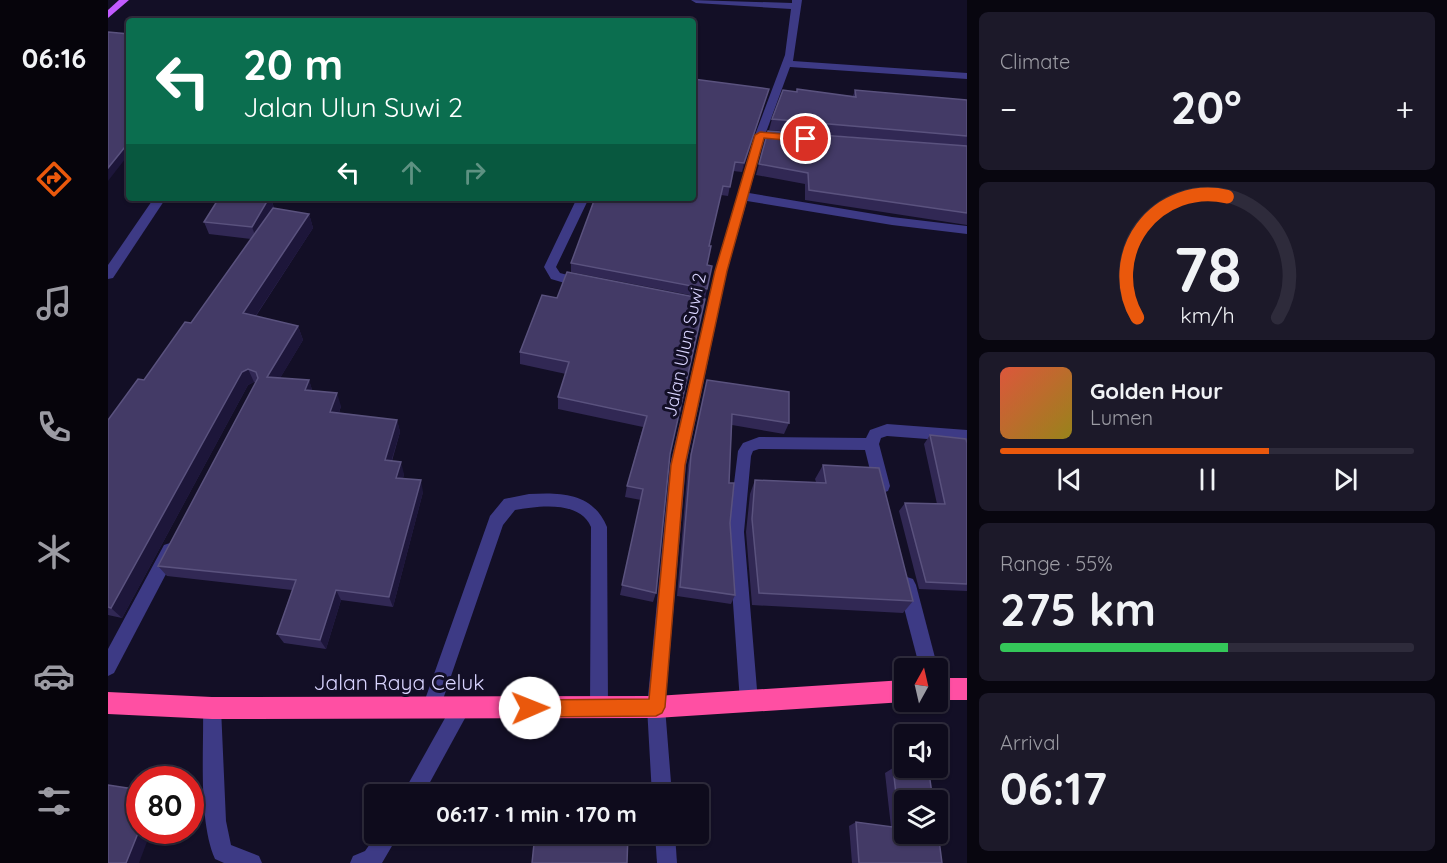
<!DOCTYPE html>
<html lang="en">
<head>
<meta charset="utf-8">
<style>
	:root { --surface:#0e0b1c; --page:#1c1929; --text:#f1f3f6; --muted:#9b9ba3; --line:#2e2b3b; --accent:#ea580c }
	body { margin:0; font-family:Quicksand,sans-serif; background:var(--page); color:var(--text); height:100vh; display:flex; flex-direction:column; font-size:22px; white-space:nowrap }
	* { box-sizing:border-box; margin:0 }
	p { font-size:20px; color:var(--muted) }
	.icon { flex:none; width:33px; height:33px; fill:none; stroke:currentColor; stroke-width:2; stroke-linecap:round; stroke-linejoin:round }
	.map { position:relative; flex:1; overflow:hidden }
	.side { display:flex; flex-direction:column; gap:12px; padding:12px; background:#08060f; width:480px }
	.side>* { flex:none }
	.top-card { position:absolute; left:18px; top:18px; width:570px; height:183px; border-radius:6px; box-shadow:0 2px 4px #0004,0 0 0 2px var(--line); background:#0b6e4f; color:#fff; overflow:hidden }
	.needle { width:39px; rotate:8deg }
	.fabs { position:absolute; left:786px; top:658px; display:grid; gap:12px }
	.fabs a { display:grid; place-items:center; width:54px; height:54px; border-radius:6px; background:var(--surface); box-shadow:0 2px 4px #0004,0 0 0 2px var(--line); font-size:30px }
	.speed { position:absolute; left:18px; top:766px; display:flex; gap:12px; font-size:30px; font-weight:700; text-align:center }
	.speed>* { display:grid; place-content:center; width:78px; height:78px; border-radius:50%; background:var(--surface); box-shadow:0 2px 4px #0004,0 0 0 2px var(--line); line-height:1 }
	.speed .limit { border:9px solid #d22; background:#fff; color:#111 }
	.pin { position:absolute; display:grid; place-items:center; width:51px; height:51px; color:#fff; margin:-26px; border:3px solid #fff; border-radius:50%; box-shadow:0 2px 6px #0007 }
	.me { position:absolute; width:66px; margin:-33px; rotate:89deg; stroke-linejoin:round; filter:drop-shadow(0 0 4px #0008) }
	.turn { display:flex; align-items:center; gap:21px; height:126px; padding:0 18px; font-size:27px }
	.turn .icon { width:78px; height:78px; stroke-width:2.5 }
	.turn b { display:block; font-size:42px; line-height:51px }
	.lanes { display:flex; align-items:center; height:57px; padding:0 18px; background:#0003; justify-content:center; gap:30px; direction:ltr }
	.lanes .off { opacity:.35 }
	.big { font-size:45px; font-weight:700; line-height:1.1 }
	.side .card { flex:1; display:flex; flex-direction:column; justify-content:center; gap:9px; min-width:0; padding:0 21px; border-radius:9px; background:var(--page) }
	.side .dial { align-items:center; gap:0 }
	.dial svg { height:156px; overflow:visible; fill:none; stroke:var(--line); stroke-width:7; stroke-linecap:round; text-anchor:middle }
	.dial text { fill:var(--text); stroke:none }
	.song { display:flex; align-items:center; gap:18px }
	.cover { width:72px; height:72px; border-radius:9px; background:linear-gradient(135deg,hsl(10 70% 55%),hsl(50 70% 35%)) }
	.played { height:6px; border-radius:3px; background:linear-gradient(90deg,var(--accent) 65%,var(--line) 65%) }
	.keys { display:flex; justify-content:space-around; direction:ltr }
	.heat { display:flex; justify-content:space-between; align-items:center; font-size:33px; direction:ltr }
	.charge { height:9px; border-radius:4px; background:linear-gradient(90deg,#34c759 55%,var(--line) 0) }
	.trip { position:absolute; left:256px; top:784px; width:345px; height:60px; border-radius:6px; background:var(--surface); box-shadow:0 2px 4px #0004,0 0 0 2px var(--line); font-weight:700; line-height:60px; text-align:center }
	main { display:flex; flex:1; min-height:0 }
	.tab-bar { display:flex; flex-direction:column; width:108px; justify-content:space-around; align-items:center; background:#06040b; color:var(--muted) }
	.tab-bar .icon { width:42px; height:42px }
	.tab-bar .current { color:var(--accent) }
	.tab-bar b { font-size:27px; color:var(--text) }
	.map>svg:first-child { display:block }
</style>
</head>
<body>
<main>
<nav class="tab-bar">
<b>06:16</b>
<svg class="icon current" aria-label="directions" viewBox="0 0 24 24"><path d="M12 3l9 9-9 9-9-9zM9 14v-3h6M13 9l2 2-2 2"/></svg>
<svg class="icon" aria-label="music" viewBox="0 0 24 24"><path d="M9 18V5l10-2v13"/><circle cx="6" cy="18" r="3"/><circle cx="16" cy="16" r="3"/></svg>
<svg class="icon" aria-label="phone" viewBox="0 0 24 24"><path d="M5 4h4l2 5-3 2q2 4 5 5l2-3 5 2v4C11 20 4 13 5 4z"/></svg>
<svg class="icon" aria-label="climate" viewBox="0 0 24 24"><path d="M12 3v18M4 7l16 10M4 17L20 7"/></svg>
<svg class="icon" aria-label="car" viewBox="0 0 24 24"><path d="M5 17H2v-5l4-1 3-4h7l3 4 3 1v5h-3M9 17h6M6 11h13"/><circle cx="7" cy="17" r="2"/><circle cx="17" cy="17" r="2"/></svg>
<svg class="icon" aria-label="filters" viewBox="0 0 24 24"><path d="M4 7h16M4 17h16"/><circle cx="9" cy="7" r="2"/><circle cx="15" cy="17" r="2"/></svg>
</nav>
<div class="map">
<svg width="859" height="863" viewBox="0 0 859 863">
	<rect width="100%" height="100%" fill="#130f26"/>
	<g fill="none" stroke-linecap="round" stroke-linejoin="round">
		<!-- minor -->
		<g fill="#3d3a85" fill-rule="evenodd">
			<path d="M583,0l101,3v-3h10l-9,61 174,12v6l-177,-12 -25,68 -16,58 143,24 75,9v8l-75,-9 -145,-24 -20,70 -41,194 -21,242 7,88h-20l-5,-88 23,-242 45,-194 40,-136 30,-80 6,-46 -95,-6z"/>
			<path d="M46,198h12l-53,80 -5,1v-14z"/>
			<path d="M469,198h12l-33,69 4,6 27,7 1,3 -6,5 -31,-9 -7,-12z"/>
			<path d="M779,424l80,6v12l-80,-6 -6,2 -2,6 11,42 -2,5 -6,2 -6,-2 -2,-5 -9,-36 -106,-1 -6,2 -2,5 -7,76 14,170 -2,7 -7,2 -7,-2 -2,-7 -12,-170 10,-81 5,-8 16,-6 107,1 4,-8z"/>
			<path d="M421,494c33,-2 64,-1 78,33l1,181 -2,7 -7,2 -7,-2 -2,-7 1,-181c-11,-27 -53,-21 -76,-17l-12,15 -63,183 -2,7 -7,2 -7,-2 -2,-7 68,-192 14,-17z"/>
			<path d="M62,543l6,2 2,5 -2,5 -62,118 -6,3v-27l56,-104z"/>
			<path d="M799,577l6,2 3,6 22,84v2l-18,-2 -22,-84 3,-6z"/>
			<path d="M104,699l7,2 2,7 5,113 5,24 28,11 3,7h-38l-9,-4c-17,-39 -11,-108 -12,-151l2,-7z"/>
			<path d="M353,700l7,2 2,7 -47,86h-21l52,-93z"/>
			<path d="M269,834h22l-17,29h-32l3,-7 12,-5z"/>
			<path d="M547,834h20l2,29h-20z"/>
		</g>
		<!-- major -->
		<path fill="#c25bff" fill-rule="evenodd" d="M11,0h10l-21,18v-8z"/>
		<!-- highway -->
		<g fill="#ff4fa3" fill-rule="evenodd">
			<rect x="830" y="678" width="29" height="22"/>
			<path d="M796,680v22l-248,16 -444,1 -104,-5v-22l104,5 444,-1z"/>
		</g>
	</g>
	<!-- wall -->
	<g fill="#312854">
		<path d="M661,89l-27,83 -9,-1 -5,25 -7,-1 -12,51 -2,19v24l-2,9 -134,-26v-9l122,-65z"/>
		<path d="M747,90l112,10v125l-162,-25v-16l-49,-9 12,-44 120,9 -119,-10 3,-11 25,-27 56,4z"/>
		<path d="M111,198h52l3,10 35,6 4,14 -57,88 42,10 5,14 -23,38 29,2 3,10 29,16 -2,7 58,7 3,12 -8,29 12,13 -1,4 20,14 -30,115 -52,-7 -15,49 -42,-6 -7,-9 15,-44 -125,-14 -9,-10 98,-183 -2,-1 -6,3 -126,233 -14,-3v-195l36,-40 47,-57 60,-84 -42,-5 -5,-12z"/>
		<path d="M459,272l103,182 -14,139 -3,9 -33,-7 21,-95 -16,-3 2,-11 16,-59 -85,-18v-12l8,-23 -46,-10v-12l37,-54z"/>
		<path d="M599,380l82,43 -5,11 -52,-9 -3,58 1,40 5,72 -4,9 -54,-8 11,-131z"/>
		<path d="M822,435l37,8v148l-48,-2 -20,-78 6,-8 32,1 -13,-60z"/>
		<path d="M715,465l90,136 -10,12 -151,-8 -6,-73 4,-38 5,-14 61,2 -1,-3z"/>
		<path d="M785,768l49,95h-90l-3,-37 7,-4 35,5 -6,-54z"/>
	</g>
	<!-- shaded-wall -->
	<g fill="#1d163a">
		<path d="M661,89l-3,9 -24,74 2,-9z"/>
		<path d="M21,142v12l-21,27v-13z"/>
		<path d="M161,198h2l3,11 -17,31 -5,-13z"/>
		<path d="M201,214l4,14 -64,98 -6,-13z"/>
		<path d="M190,326l5,14 -30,50 -6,-13z"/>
		<path d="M140,369l6,13 -6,3 -126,233 -11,-10 131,-236z"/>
		<path d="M201,380l4,13 -8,-3z"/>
		<path d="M229,393l4,13 -6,19 -5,-13z"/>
		<path d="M289,420l3,12 -12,40 -3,-12z"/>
		<path d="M293,462l3,12 -4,16 -4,-12z"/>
		<path d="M313,480l2,12 -30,115 -4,-10z"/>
		<path d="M228,590l5,10 -15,49 -6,-9z"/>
		<path d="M32,828v3h11l-12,32h-13z"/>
	</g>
	<!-- building -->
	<g fill="#433a66" stroke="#5a527e" stroke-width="1.5">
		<path d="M0,32l21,2v108l-21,26z"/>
		<path d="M585,79l76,10 -25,74 -9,-1 -5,25 -7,-1 -14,60h2l-4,19 5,1 -5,23 -136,-26 24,-65h98z"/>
		<path d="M689,89l59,8 -1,-7 112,10v36l-195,-17 11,-29 14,2z"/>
		<path d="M660,131l199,15v67l-158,-23 -1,-17 -49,-9z"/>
		<path d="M111,198h50l-17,29 -48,-5z"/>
		<path d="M165,208l36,6 -66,99 55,13 -31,51 42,3 -4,10 32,3 -7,19 67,8 -12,40 16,2 -5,16 25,2 -32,117 -53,-7 -16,50 -43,-6 19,-54 -138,-14 100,-188 -2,-6 -8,-3 -6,3 -131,236 -3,-1v-187l30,-41 6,1 41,-58 6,1z"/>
		<path d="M459,272l138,27 -35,155 -14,139 -34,-8 21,-96 -16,-3 20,-70 -89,-19 11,-35 -49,-10 22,-57 15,3z"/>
		<path d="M599,380l82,12v31l-57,-9 -3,69h5l-4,40 5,72 -55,-8 11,-132z"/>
		<path d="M822,435l36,4 1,4v141l-41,-2 -21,-79 40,1z"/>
		<path d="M715,465l56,3 34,133 -154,-8 -7,-74 3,-39 71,3z"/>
		<path d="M785,768l36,5 4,28h-29v33h34v-2l4,31h-83l-3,-41 44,6z"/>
		<path d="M0,785l32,5v38l-14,35h-18z"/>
		<path d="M427,834h93l-1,29h-95z"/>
	</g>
	<!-- route -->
	<path fill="#ea580c" stroke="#983908" stroke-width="1.5" d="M652,132l46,4 5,3 -5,3 -42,-4 -37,133 -42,194 -20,242 -3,6 -6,3 -126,1 -6,-2 -3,-7 3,-6 6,-2 119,-1 22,-234 44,-194 40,-136z"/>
	<g text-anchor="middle" stroke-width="6" stroke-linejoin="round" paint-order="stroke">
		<!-- street labels -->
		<g font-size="18" fill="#d9d4ff" stroke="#130f26">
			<text transform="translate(577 345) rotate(-78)" y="6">Jalan Ulun Suwi 2</text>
		</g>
		<!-- near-street labels -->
		<g font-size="21" fill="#d9d4ff" stroke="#130f26">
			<text x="291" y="690">Jalan Raya Celuk</text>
		</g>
	</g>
</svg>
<div class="fabs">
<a><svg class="needle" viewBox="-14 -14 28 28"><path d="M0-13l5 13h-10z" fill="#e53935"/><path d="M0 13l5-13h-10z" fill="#9b9ba3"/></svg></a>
<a><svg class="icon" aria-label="sound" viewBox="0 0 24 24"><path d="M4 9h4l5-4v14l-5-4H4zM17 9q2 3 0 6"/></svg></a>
<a><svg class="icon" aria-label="layers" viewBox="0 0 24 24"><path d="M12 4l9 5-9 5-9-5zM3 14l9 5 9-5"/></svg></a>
</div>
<div class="speed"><div class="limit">80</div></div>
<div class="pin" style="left:698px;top:139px;background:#d93025"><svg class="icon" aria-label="arrive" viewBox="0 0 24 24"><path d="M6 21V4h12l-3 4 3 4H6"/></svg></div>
<svg class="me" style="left:422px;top:708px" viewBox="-20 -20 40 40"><circle r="19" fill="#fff"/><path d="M0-13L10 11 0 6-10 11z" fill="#ea580c"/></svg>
<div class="trip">06:17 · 1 min · 170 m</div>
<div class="top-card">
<div class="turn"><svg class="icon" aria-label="left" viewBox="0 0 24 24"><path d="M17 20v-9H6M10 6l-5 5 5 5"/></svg><div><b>20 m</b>Jalan Ulun Suwi 2</div></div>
<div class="lanes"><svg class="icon" aria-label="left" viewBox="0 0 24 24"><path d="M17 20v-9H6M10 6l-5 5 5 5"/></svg><svg class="icon off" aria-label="ahead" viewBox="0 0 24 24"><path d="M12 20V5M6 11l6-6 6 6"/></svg><svg class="icon off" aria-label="right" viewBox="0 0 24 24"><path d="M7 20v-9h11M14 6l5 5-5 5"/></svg></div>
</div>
</div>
<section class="side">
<div class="card"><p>Climate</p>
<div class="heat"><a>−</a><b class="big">20°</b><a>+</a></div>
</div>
<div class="card dial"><svg viewBox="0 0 100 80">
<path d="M14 69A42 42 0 1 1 86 69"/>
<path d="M14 69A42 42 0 0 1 60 7" stroke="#ea580c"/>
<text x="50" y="56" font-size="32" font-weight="700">78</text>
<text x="50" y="72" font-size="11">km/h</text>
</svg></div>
<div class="card">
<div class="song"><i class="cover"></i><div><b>Golden Hour</b><p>Lumen</p></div></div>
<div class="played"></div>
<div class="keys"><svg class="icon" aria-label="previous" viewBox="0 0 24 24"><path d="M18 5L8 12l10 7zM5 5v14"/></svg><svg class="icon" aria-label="pause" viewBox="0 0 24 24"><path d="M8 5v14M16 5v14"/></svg><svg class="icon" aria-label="next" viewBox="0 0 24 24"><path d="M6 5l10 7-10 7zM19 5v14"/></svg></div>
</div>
<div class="card"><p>Range · 55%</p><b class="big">275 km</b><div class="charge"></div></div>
<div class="card"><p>Arrival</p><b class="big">06:17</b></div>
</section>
</main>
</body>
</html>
